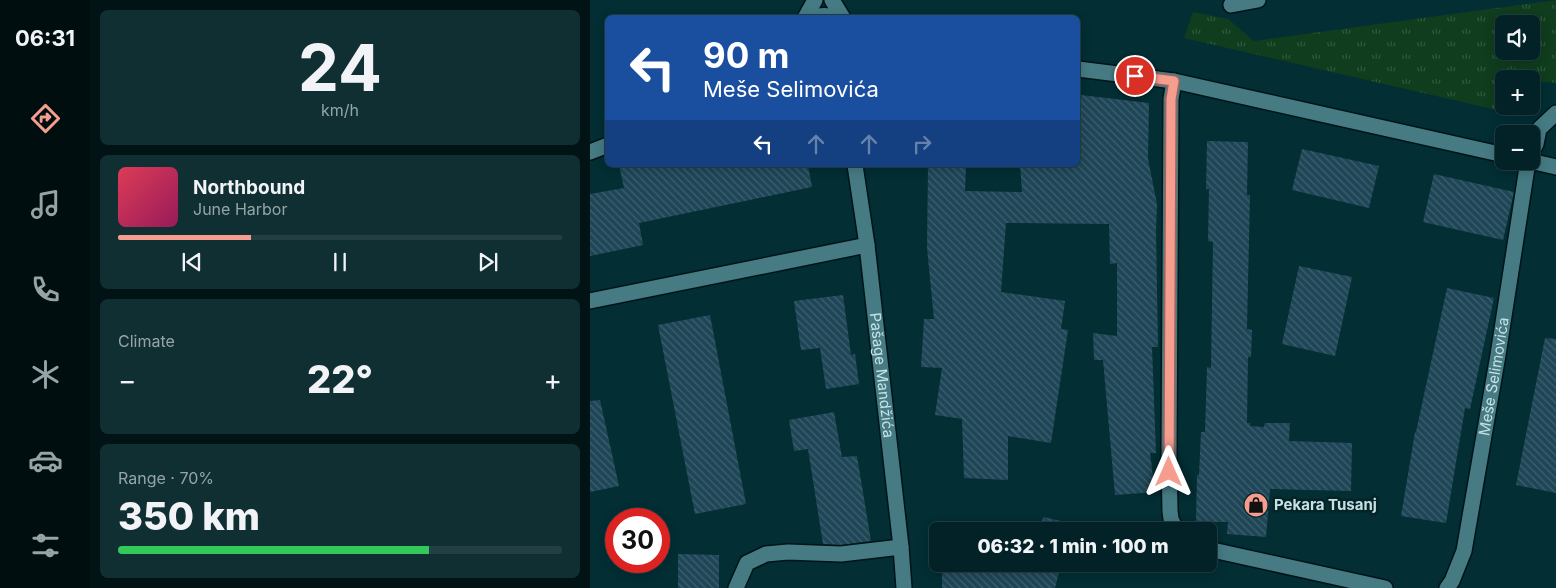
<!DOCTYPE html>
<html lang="en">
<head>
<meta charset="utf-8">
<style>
	:root { --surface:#022227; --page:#102f33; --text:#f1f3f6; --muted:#96a4a7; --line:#233f44; --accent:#f59d8f }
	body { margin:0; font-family:Inter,sans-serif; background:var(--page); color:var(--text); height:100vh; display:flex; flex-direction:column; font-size:19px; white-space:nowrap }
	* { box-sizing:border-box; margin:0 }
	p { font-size:16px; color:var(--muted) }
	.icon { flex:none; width:28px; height:28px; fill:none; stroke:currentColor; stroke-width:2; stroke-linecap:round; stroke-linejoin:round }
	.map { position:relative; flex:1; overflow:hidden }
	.sheet { display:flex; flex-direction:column; gap:10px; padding:10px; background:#011315; width:500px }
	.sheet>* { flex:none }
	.hud { position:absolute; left:15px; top:15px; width:475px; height:152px; border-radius:8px; box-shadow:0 2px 12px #0003,0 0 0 1px var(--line); background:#1a4fa0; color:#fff; overflow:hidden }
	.buttons { position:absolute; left:905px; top:15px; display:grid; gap:10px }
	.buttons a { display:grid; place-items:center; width:45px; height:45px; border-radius:8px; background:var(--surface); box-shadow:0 2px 12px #0003,0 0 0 1px var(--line); font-size:25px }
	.speed { position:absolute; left:15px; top:508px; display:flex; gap:10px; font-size:25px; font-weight:700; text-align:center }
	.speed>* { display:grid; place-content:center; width:65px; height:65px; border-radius:50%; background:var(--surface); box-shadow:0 2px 12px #0003,0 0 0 1px var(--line); line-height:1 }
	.speed .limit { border:8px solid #d22; background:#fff; color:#111 }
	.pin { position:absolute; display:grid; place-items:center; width:42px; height:42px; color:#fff; margin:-21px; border:2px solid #fff; border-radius:50%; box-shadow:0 1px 5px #0007 }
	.me { position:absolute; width:55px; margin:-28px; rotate:0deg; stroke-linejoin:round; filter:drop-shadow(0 0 4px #0008) }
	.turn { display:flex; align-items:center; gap:18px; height:105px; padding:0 15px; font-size:22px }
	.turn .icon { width:65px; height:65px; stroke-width:2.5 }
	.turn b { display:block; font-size:35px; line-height:42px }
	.lanes { display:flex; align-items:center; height:48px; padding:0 15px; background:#0003; justify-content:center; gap:25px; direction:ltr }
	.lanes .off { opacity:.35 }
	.big { font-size:38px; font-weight:800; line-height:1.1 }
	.sheet .tile { flex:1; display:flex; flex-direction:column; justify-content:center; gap:8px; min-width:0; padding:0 18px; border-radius:8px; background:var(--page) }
	.sheet .dial { align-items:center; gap:0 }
	.dial b { font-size:65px; line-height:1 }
	.song { display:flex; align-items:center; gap:15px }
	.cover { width:60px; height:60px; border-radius:8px; background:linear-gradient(135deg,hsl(350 70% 55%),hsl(330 70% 35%)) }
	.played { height:5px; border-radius:2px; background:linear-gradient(90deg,var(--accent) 30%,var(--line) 30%) }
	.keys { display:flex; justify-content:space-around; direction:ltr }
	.heat { display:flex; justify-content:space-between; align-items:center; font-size:28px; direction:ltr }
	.charge { height:8px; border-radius:4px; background:linear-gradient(90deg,#34c759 70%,var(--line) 0) }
	.trip { position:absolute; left:339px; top:522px; width:288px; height:50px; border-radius:8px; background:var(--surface); box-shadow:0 2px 12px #0003,0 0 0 1px var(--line); font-weight:800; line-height:50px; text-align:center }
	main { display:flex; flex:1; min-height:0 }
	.dock { display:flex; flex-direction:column; width:90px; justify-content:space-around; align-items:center; background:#010e10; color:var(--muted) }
	.dock .icon { width:35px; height:35px }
	.dock .current { color:var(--accent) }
	.dock b { font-size:22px; color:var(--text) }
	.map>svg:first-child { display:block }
</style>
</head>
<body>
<main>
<nav class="dock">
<b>06:31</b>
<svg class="icon current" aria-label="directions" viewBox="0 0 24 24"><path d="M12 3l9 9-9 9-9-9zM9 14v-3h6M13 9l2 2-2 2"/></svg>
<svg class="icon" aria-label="music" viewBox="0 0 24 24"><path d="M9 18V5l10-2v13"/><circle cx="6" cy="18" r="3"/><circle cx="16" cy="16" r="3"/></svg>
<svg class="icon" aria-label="phone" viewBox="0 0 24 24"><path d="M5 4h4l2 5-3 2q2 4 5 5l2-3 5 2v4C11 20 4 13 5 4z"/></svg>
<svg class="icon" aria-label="climate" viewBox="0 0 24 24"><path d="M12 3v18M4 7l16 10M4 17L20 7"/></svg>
<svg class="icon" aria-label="car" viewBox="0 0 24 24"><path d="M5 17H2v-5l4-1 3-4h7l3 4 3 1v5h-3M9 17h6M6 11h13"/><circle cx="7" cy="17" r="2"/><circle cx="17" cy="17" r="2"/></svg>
<svg class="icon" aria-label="filters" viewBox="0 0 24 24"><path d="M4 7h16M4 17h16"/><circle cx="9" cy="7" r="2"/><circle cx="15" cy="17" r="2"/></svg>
</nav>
<section class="sheet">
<div class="tile dial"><b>24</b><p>km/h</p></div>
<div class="tile">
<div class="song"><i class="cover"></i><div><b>Northbound</b><p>June Harbor</p></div></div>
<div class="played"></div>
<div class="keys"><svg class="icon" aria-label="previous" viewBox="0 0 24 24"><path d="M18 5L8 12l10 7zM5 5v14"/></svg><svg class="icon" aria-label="pause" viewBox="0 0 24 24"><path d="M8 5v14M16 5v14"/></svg><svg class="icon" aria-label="next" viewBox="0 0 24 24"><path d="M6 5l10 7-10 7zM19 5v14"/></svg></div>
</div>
<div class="tile"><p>Climate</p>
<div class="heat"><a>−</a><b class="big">22°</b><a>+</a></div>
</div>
<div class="tile"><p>Range · 70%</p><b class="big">350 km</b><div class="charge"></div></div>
</section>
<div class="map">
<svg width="966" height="588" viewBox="0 0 966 588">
	<defs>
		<pattern id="grass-tufts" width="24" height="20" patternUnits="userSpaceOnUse" patternTransform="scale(1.25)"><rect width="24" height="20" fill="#0f3d1d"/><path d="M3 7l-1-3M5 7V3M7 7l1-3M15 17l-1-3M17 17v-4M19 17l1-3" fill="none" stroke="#30593e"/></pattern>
		<pattern id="building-back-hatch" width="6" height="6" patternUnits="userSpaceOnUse" patternTransform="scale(1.25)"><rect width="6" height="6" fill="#1f4657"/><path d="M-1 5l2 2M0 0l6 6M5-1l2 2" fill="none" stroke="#3e606f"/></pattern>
	</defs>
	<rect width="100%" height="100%" fill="#022e34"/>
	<!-- grass -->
	<path fill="url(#grass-tufts)" fill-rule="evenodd" d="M966,0v83l-25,-2v-2h-27v27h20l-1,10 -339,-78 9,-26 35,7 26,22zM914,24h27v27h-27z"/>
	<!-- building -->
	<g fill="url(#building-back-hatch)">
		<path d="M491,95l68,8 -1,56 9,45 -1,26 2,117h-6l4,106h-6l5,39 -40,3 -12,-135h-9l-1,-27 24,3v-73l-7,1 -1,-40 -103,-1 -5,69 64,9 -4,28 7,1 -17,113 -43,-7v44l-44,-2 -2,-59 -27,-4 7,-47 -21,-1 3,-48h10l-7,-71 1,-83h38l-1,26 57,1 -2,-27h58v-51z"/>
		<path d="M617,141l41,1 -1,53h3l-3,134 5,1 -1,27h-3l-1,66h3v3l14,1 1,-4h25l-1,18 63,2 -1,48 -81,-2 -4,48 -39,-3 1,-12h-32l1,-47h2l2,-43h4l2,-65 4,1 2,-126 -5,-1 1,-52h-3z"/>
		<path d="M712,149l77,17 -10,42 -77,-18z"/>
		<path d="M29,165h189l4,22 -173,36 4,22 -53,11v-62l34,-6z"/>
		<path d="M844,174l80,18 -11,48 -80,-18z"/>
		<path d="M709,266l53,11 -17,79 -53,-12z"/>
		<path d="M857,288l47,10 -24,111 -5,-1 -19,115 -45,-7 14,-84h1z"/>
		<path d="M253,295l8,60 4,-1 4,30 -33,5 -6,-41 -19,2 -7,-49z"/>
		<path d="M120,315l36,189 -51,10 -37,-189z"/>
		<path d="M955,338l11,1v154l-40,-8z"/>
		<path d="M10,400l19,86 -29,6v-91z"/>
		<path d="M244,412l8,45 15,-1 14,85 -30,4 -18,-1 -15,-95 -14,2 -5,-31z"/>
		<path d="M453,517l27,6 -2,8h-28z"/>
		<path d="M88,554l41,1v33h-41z"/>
		<path d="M352,564h119l-6,24h-113z"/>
	</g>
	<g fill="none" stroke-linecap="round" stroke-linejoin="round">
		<defs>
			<path id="service" d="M641,5l27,-5"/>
			<g id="minor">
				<path d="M584,81l-3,18 -2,358 1,54 1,8 6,12"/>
				<path d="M941,154l5,-10 3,-15 17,-16"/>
				<path id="s1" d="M265,165l12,80 34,302 3,41"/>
				<path d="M0,301l277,-56"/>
				<path d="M618,549l177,39"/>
				<path d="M146,588l11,-25 19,-9 22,-2 53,2 60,-7"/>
				<path id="s2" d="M857,588l5,-7 12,-30 34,-196 30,-194"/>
			</g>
			<g id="tertiary">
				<path d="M242,0l11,18"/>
				<path d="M215,18l10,-18"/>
				<path d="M222,18c9,-4 18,-3 27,0"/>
				<path d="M488,69l96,12 330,74"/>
				<path d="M0,152l18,-7"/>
				<path d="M940,161l26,6"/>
			</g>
		</defs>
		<!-- service casing -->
		<use href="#service" stroke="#001519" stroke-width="18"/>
		<!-- minor casing -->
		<use href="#minor" stroke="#001519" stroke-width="18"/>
		<!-- tertiary casing -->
		<use href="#tertiary" stroke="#001519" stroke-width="18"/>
		<!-- service -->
		<use href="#service" stroke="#467b84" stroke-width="15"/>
		<!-- minor -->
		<use href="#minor" stroke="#467b84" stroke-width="15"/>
		<!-- tertiary -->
		<use href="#tertiary" stroke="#467b84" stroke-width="15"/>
	</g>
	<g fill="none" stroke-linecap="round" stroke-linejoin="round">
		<defs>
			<path id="route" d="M545,76l39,5 -3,18 -2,373"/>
		</defs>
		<!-- route casing -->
		<use href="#route" stroke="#9f665d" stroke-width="12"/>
		<!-- route -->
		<use href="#route" stroke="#f59d8f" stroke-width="9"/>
	</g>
	<!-- icons -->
	<defs>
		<symbol id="shop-disc" viewBox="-11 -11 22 22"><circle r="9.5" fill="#f59d8f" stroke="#062327"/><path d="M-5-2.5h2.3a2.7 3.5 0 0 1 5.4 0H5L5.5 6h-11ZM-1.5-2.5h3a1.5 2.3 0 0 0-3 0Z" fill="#111"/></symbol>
	</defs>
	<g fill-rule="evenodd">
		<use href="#shop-disc" x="652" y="491" width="28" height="28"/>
	</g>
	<g text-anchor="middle" stroke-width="5" stroke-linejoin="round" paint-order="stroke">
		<!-- street labels -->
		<g font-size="15" fill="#c6e1e6" stroke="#062327">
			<text dy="5" stroke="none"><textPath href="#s1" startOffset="212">Pašage Mandžića</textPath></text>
			<text dy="5" stroke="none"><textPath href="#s2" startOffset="218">Meše Selimovića</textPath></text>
		</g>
		<!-- poi labels -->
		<g font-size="15" font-weight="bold" fill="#c6e1e6" stroke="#062327" text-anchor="start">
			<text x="684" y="510">Pekara Tusanj</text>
		</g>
	</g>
</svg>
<div class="buttons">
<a><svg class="icon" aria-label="sound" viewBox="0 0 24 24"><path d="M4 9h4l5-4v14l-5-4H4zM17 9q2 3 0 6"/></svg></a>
<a>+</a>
<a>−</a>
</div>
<div class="speed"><div class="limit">30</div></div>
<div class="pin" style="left:545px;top:76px;background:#d93025"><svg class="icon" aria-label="arrive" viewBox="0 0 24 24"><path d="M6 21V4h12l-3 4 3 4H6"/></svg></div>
<svg class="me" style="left:579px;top:472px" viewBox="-20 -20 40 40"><path d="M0-17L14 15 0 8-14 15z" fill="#f59d8f" stroke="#fff" stroke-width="4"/></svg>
<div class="trip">06:32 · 1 min · 100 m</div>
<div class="hud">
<div class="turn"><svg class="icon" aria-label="left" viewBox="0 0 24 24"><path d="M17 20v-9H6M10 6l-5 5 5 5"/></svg><div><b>90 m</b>Meše Selimovića</div></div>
<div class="lanes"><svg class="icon" aria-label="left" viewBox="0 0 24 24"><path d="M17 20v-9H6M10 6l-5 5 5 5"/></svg><svg class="icon off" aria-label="ahead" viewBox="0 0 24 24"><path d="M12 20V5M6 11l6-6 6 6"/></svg><svg class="icon off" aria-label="ahead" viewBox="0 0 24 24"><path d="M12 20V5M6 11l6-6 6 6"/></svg><svg class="icon off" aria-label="right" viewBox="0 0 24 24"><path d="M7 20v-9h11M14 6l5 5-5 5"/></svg></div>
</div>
</div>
</main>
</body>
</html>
